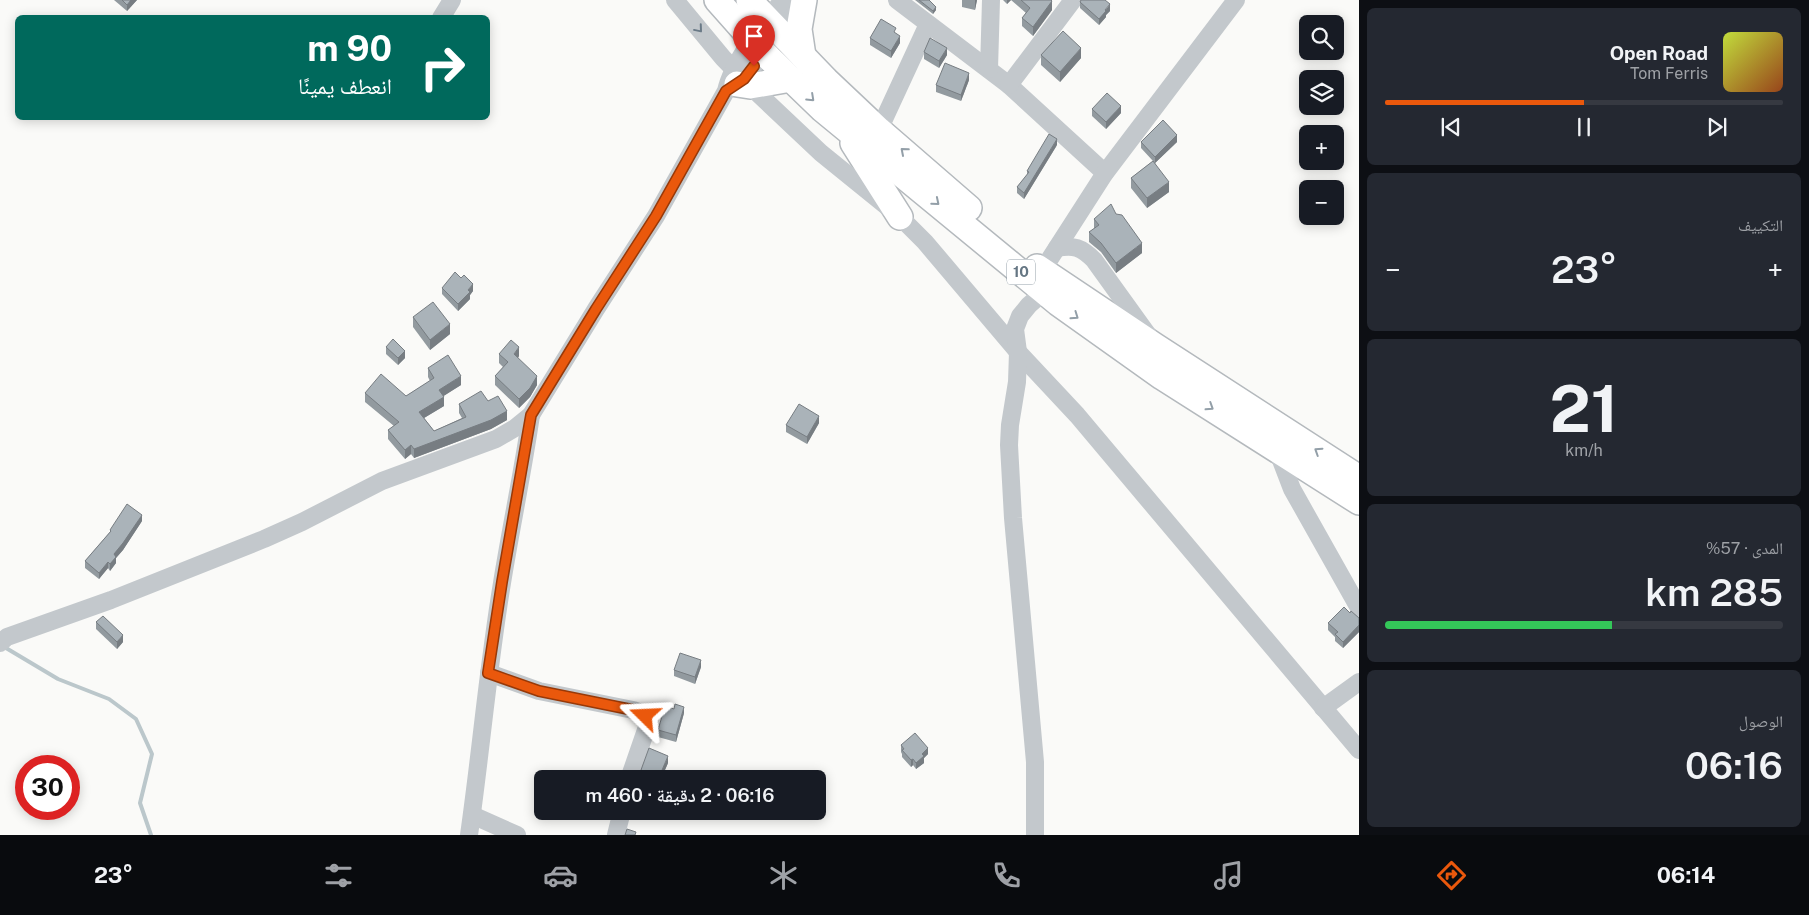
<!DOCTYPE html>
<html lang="ar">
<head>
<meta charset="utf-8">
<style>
	:root { --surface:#171b24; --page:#242831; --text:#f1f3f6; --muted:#9ea1a6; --line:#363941; --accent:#ea580c }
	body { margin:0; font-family:"Public Sans","Noto Naskh Arabic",sans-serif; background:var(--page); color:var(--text); direction:rtl; height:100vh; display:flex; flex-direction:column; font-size:19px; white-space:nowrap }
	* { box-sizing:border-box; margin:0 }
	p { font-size:16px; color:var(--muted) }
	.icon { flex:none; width:28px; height:28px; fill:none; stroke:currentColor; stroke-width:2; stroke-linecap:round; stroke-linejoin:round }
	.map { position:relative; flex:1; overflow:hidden; direction:ltr }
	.panel { display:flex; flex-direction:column; gap:8px; padding:8px; background:#0d0f14; width:450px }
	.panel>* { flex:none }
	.banner { position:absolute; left:15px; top:15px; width:475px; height:105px; border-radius:8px; box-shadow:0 2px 12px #0003; direction:rtl; background:#00695c; color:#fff; overflow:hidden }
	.buttons { position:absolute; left:1299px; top:15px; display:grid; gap:10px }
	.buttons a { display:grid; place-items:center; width:45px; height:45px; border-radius:8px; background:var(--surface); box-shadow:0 2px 12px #0003; font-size:25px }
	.speed { position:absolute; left:15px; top:755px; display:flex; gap:10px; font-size:25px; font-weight:700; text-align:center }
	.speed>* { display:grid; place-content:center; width:65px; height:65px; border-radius:50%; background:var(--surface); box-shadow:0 2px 12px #0003; line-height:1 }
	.speed .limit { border:8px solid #d22; background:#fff; color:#111 }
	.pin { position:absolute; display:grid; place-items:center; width:42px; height:42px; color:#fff; margin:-51px -21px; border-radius:50% 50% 50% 0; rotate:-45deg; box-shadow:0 0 5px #0007 }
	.pin .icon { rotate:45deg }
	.me { position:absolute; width:55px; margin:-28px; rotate:291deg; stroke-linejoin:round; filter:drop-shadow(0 0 4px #0008) }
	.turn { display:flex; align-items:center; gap:18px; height:105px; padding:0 15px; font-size:22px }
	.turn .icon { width:65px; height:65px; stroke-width:2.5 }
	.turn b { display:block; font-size:35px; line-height:42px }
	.big { font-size:38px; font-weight:600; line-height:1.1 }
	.panel .card { flex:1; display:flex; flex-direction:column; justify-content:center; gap:8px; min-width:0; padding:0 18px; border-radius:8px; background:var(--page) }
	.panel .dial { align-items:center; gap:0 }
	.dial b { font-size:65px; line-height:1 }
	.song { display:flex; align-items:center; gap:15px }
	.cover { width:60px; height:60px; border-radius:8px; background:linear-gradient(135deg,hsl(70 70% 55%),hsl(20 70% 35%)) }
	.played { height:5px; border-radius:2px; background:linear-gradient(90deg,var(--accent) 50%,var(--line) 50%) }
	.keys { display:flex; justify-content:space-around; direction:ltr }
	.heat { display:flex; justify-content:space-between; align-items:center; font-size:28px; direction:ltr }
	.charge { height:8px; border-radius:4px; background:linear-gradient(90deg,#34c759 57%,var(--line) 0) }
	.trip { position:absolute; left:534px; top:770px; width:292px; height:50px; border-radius:8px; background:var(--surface); box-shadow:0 2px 12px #0003; font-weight:600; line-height:50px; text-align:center; direction:rtl }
	.menu { display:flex; height:80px; justify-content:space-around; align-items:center; background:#090b0e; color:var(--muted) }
	.menu .icon { width:35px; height:35px }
	.menu .selected { color:var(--accent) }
	.menu b { font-size:22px; color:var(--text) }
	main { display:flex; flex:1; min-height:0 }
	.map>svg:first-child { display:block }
</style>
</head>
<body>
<main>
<section class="panel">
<div class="card">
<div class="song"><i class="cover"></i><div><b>Open Road</b><p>Tom Ferris</p></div></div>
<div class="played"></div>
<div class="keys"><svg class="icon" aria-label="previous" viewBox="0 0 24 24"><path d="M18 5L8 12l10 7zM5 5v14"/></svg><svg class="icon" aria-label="pause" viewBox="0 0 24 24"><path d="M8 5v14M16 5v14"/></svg><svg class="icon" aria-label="next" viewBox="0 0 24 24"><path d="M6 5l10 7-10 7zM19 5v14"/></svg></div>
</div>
<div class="card"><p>التكييف</p>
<div class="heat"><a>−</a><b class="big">23°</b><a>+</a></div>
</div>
<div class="card dial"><b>21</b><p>km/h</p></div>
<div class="card"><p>المدى · 57%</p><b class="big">285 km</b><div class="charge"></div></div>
<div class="card"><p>الوصول</p><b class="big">06:16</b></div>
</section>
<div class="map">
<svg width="1359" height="835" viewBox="0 0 1359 835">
	<rect width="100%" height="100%" fill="#fafaf8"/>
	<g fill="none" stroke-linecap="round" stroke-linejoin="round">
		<!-- stream -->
		<path stroke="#bbc7cb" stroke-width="4" d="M6,648l52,31 51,20 27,20 16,35 -12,49 11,32"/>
		<defs>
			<g id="highway">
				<path d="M717,0l47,53 58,56 236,194 104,74 197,125"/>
				<path d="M749,0l77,80 53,50 90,78"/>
				<path d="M803,56l-4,-27 5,-29"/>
				<path d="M737,84l13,2 41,-7"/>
				<path d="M853,143l47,74"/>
				<path d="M1037,267l118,79 204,132"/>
			</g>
		</defs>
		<!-- highway casing -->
		<use href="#highway" stroke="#b4b9bd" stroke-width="28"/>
		<!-- minor -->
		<g stroke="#c3c8cc" stroke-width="18">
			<path d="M675,0l48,58 27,28 71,67 79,64 25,25 93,110 59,63 282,335"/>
			<path d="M897,0l112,85 96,88"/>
			<path d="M441,18l11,-18"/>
			<path d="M989,69l2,-69"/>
			<path d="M1009,85l64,-85"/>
			<path d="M735,86l9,-7 58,-79"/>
			<path d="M879,130l49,-106"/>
			<path d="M1057,248c17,-3 24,-1 37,12l54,75"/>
			<path d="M1042,271l63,-98 131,-173"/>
			<path d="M1277,450l15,39 67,119"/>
			<path d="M0,643l7,-6 104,-37 153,-61 38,-17 80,-41 114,-42 19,-11 16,-13 65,-106 60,-93 70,-125c7,-31 37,-66 57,-91"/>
			<path d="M489,673l50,18 94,19 8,3 7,7 -1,7 -18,52"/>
			<path d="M1323,708l36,-26"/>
			<path d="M472,815l45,20"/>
			<path d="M469,835c12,-84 19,-168 33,-252 9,-56 21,-112 29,-168"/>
			<path d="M616,835l6,-24"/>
			<path d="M1035,835v-73l-22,-244 -4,-73 1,-20 7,-43 1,-30 -3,-23 5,-13 9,-11 15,-13"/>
		</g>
		<!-- highway -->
		<use href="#highway" stroke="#fff" stroke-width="25"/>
	</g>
	<!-- wall -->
	<g fill="#929a9f">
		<path d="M114,0h23l-10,11z"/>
		<path d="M915,0h14l7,10 -3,4z"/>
		<path d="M962,0h15l-2,10 -13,-3z"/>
		<path d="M1003,0h48l1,10 -19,26 -11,-10v-8l4,-5 -15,-13 -4,4z"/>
		<path d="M1080,2l30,9 -4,4v2l-7,8 -19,-17z"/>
		<path d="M870,38l30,5 -9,15 -21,-13z"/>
		<path d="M924,52l23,3 -8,13 -15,-9z"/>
		<path d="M1041,55l40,3 -21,24 -19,-17z"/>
		<path d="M969,80l-8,21 -25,-9v-7z"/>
		<path d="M1092,109l29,4 -15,16 -14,-13z"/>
		<path d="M1141,142h36l-22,21 14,29 -22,16 -16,-20v-10l22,-17 -12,-13z"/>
		<path d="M1057,145l-33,54 -7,-6v-6l10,-12v-4z"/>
		<path d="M1094,219l48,34 -26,20 -15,-21 -12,-10v-10l5,-3z"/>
		<path d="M442,288l31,3 -3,4v4l-12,12 -16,-17z"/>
		<path d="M413,317l37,17 -20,16 -17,-23z"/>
		<path d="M386,347l19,11 -7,7 -12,-11z"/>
		<path d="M499,354l20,2 -1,2 19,27 -7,12 -11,11 -24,-23v-9l8,-9 -4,-4z"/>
		<path d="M428,368l33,17 -18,11 1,10 -20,12 10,13 28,-13 -3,-5v-9l29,-3 19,19 -16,9 -77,29 -3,-4 -6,5 -17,-20v-9l6,-4 -29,-24v-9l41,3 24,-15 -2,-4z"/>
		<path d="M819,423l-12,21 -21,-12v-7z"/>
		<path d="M142,521l-19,29 -7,8v5l-6,8 -2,-3 -9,11 -14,-11v-7l25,-29v-2z"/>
		<path d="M1350,613l9,5v14l-16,16 -8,-7v-4l-7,-7v-7z"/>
		<path d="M96,622l27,20 -6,7 -21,-20z"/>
		<path d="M701,667l-6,17 -21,-8v-6z"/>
		<path d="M684,713l-8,29 -18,-5v-7z"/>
		<path d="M901,745l27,9 -4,4v5l-8,6 -3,-4 -2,2 -9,-10v-3l-1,-2z"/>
		<path d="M668,763l-7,16h-15l-5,-2v-7z"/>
	</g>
	<!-- shaded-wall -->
	<g fill="#777d82">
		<path d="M131,0h6l-10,11v-6z"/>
		<path d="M975,0h2l-2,10z"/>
		<path d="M1007,0h4l-4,4z"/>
		<path d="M1052,1v9l-19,26v-9z"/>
		<path d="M1110,4v7l-4,4v2l-7,8v-6z"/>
		<path d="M936,7v3l-3,4v-3z"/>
		<path d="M900,36v7l-9,15v-7z"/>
		<path d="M947,48v7l-8,13v-7z"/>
		<path d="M1081,48v10l-21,24v-10z"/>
		<path d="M969,73v7l-8,21v-6z"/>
		<path d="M1121,106v7l-15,16v-7z"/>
		<path d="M1177,135v7l-22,21v-6z"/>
		<path d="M1057,139v6l-33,54v-6z"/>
		<path d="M1169,182v10l-22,16v-10z"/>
		<path d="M1142,243v10l-26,20v-10z"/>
		<path d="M473,284v7l-3,4v4l-12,12v-7l10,-14z"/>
		<path d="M450,324v10l-20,16v-10z"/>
		<path d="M519,347v9l-5,7v-9z"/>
		<path d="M405,351v7l-7,7v-7z"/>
		<path d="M461,376v9l-22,14v-9z"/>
		<path d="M537,376v9l-7,12 -11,11v-9z"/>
		<path d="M444,397v9l-25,15v-9z"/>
		<path d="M507,411v9l-16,9 -77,29v-9z"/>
		<path d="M819,416v7l-12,21v-7z"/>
		<path d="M411,445v9l-6,5v-9z"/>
		<path d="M142,515v6l-19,29 -7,8v5l-6,8v-7l4,-10z"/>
		<path d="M108,562v6l-9,11v-6z"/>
		<path d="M1359,625v7l-16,16v-6z"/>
		<path d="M123,635v7l-6,7v-7z"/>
		<path d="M701,660v7l-6,17v-7z"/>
		<path d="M684,707v6l-8,29v-7z"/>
		<path d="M928,748v6l-4,4v5l-8,6v-6l6,-9z"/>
		<path d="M668,756v7l-7,16h-1v-4z"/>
		<path d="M913,759v6l-2,2v-7z"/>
	</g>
	<!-- building -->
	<g fill="#aab3b9" stroke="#777d82">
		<path d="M122,0h9l-4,5z"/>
		<path d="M919,0h10l7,7 -3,4z"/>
		<path d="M1021,0h30l1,1 -19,26 -11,-9 8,-10z"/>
		<path d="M1081,0h24l5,4 -5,6 1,1 -7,8 -19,-17z"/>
		<path d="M881,19l15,9 -2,4 6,4 -9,15 -21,-13z"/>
		<path d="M1063,31l18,17 -21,24 -19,-17z"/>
		<path d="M930,38l17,10 -8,13 -15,-9z"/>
		<path d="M945,63l24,10 -8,22 -25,-10z"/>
		<path d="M1107,93l14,13 -15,16 -14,-13z"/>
		<path d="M1163,120l14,15 -22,22 -14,-15z"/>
		<path d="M1049,134l8,5 -33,54 -7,-6 12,-15 -2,-1z"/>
		<path d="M1153,161l16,21 -22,16 -16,-20z"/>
		<path d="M1111,204l5,10 6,1 20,28 -26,20 -15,-20 -12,-11 10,-7 -5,-6z"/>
		<path d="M455,272l6,6 3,-3 9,9 -5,6 2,2 -12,12 -16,-16z"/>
		<path d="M433,302l17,22 -20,16 -17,-23z"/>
		<path d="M393,339l12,12 -7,7 -12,-11z"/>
		<path d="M511,340l8,7 -5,7 23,22 -7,12 -11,11 -24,-23 13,-14 -9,-8z"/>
		<path d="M448,355l13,21 -22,14 5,7 -25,15 15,19 32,-14 -7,-13 22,-13 7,10 10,-5 9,15 -16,9 -77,29 -3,-4 -6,5 -17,-20 11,-8 -34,-29 16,-19 25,22 28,-18 -6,-10z"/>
		<path d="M799,404l20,12 -12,21 -21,-12z"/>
		<path d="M127,504l15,11 -19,28 -9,11 2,3 -6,7 -2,-2 -9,11 -14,-12 26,-30 -1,-1z"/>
		<path d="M1344,607l6,6 1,-2 8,7v7l-16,17 -8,-8 3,-2 -10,-9z"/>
		<path d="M103,616l20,19 -6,7 -21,-20z"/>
		<path d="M680,653l21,7 -6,17 -21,-7z"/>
		<path d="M675,704l9,3 -8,28 -18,-5 7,-24 9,3z"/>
		<path d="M915,733l13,15 -6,6 2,2 -8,7 -3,-4 -2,1 -9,-10 2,-1 -3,-4z"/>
		<path d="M649,748l19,8 -8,19 -9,-3 -1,2 -9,-4z"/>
		<path d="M627,829l9,3 -1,3h-10z"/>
	</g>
	<!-- one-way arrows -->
	<defs><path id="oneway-chevron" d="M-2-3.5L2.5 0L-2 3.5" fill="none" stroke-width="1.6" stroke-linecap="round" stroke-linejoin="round" transform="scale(1.25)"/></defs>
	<use stroke="#6a7a87" href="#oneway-chevron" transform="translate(699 29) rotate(50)"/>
	<g stroke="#939fa8">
		<use href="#oneway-chevron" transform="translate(811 98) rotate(43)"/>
		<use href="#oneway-chevron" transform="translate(904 151) rotate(-139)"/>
		<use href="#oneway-chevron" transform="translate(936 202) rotate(40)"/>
		<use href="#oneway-chevron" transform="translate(1075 316) rotate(35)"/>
		<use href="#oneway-chevron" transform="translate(1210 407) rotate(33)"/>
		<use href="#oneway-chevron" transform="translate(1318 451) rotate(-147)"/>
	</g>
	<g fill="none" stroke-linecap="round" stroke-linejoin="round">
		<defs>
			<path id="route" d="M645,716l-12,-6 -94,-19 -51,-18 14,-91 29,-167 65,-106 60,-93 70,-125 18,-12 10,-13"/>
		</defs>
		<!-- route casing -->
		<use href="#route" stroke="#983908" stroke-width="12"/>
		<!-- route -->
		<use href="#route" stroke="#ea580c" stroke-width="9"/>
	</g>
	<g text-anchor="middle" stroke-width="5" stroke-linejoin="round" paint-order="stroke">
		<!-- shield labels -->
		<rect fill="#fff" stroke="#939fa8" stroke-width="1" x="1007" y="259.5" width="28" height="25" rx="4"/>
		<g font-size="15" font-weight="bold" fill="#657683">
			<text x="1021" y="277">10</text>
		</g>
	</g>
</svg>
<div class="buttons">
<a><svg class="icon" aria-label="search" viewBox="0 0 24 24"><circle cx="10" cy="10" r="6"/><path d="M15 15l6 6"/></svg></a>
<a><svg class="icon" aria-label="layers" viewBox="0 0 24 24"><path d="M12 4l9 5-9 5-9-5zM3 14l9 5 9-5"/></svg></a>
<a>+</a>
<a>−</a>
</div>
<div class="speed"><div class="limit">30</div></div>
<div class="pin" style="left:754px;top:66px;background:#d93025"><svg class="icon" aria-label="arrive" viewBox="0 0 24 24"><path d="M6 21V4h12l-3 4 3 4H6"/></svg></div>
<svg class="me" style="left:645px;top:716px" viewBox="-20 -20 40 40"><path d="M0-17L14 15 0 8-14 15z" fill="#ea580c" stroke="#fff" stroke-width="4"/></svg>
<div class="trip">06:16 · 2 دقيقة · 460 m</div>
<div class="banner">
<div class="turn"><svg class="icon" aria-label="right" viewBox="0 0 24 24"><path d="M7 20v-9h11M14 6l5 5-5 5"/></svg><div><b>90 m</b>انعطف يمينًا</div></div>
</div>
</div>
</main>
<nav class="menu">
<b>06:14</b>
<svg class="icon selected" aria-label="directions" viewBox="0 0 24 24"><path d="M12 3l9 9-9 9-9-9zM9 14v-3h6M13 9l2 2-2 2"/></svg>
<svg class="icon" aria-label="music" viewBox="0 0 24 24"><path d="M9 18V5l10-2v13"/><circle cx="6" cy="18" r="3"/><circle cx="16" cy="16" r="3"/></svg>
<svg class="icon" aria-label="phone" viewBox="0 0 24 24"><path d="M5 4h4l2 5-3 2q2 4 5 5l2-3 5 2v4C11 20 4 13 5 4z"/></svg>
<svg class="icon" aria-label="climate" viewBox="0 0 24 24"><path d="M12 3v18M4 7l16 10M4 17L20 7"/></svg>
<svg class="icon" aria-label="car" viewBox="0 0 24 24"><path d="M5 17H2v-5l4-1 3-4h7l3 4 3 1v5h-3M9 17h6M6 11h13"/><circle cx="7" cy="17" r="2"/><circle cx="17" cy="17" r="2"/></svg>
<svg class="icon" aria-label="filters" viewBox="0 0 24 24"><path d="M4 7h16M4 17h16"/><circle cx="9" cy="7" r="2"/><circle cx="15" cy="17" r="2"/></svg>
<b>23°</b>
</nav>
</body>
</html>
